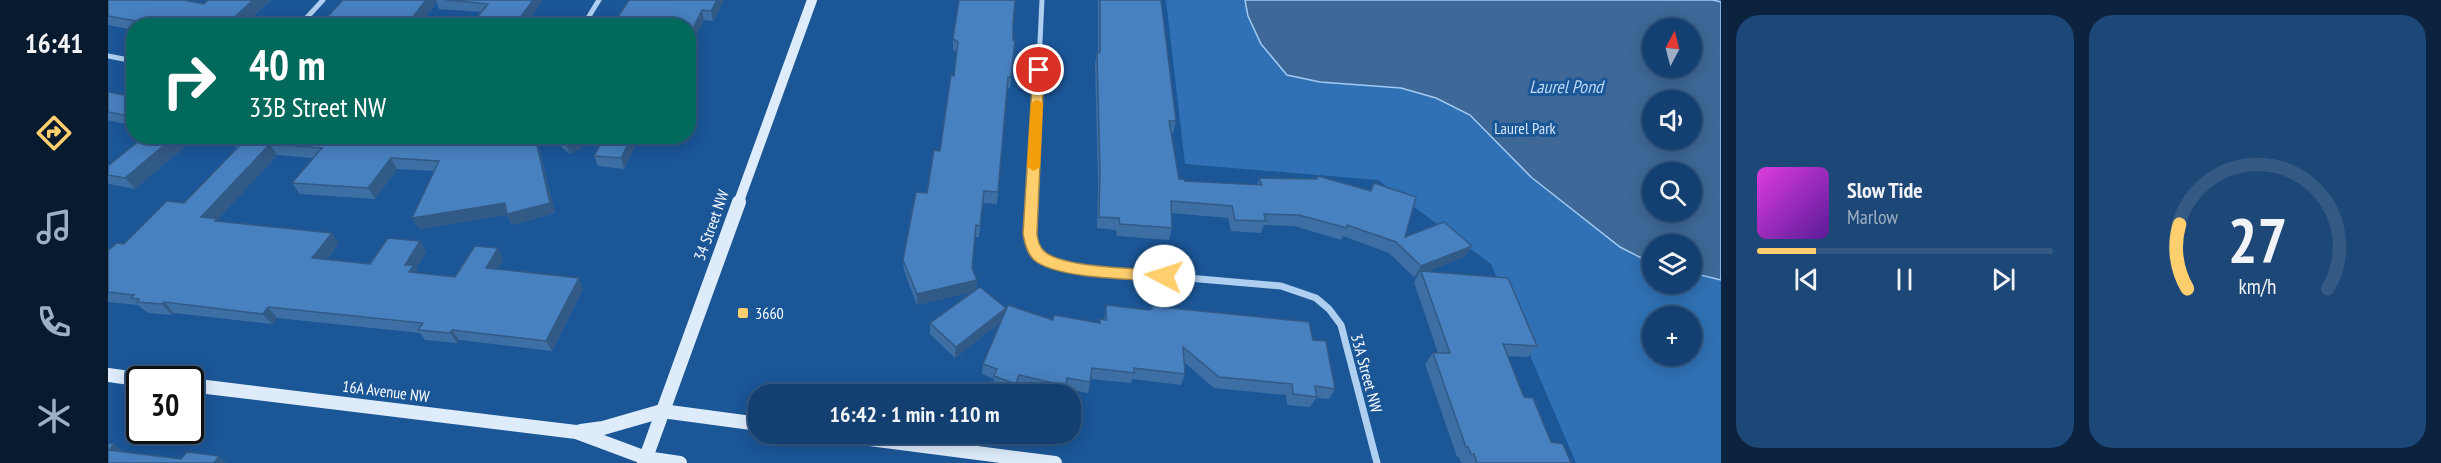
<!DOCTYPE html>
<html lang="en">
<head>
<meta charset="utf-8">
<style>
	:root { --surface:#144071; --page:#1d4776; --text:#f1f3f6; --muted:#9dafc3; --line:#335984; --accent:#ffcf6e }
	body { margin:0; font-family:"PT Sans Narrow",sans-serif; background:var(--page); color:var(--text); height:100vh; display:flex; flex-direction:column; font-size:22px; white-space:nowrap }
	* { box-sizing:border-box; margin:0 }
	p { font-size:20px; color:var(--muted) }
	.icon { flex:none; width:33px; height:33px; fill:none; stroke:currentColor; stroke-width:2; stroke-linecap:round; stroke-linejoin:round }
	.map { position:relative; flex:1; overflow:hidden }
	.side { display:flex; flex-direction:column; gap:15px; padding:15px; background:#0b233e; width:720px }
	.side>* { flex:none }
	.guide { position:absolute; left:18px; top:18px; width:570px; height:126px; border-radius:24px; box-shadow:0 3px 15px #0003,0 0 0 2px var(--line); background:#00695c; color:#fff; overflow:hidden }
	.needle { width:39px; rotate:7deg }
	.controls { position:absolute; left:1534px; top:18px; display:grid; gap:12px }
	.controls a { display:grid; place-items:center; width:60px; height:60px; border-radius:50%; background:var(--surface); box-shadow:0 3px 15px #0003,0 0 0 2px var(--line); font-size:30px }
	.speed { position:absolute; left:18px; top:366px; display:flex; gap:12px; font-size:30px; font-weight:700; text-align:center }
	.speed>* { display:grid; place-content:center; width:78px; height:78px; border-radius:50%; background:var(--surface); box-shadow:0 3px 15px #0003,0 0 0 2px var(--line); line-height:1 }
	.speed .limit { border:3px solid #111; border-radius:9px; background:#fff; color:#111 }
	.pin { position:absolute; display:grid; place-items:center; width:51px; height:51px; color:#fff; margin:-26px; border:3px solid #fff; border-radius:50%; box-shadow:0 2px 6px #0007 }
	.me { position:absolute; width:66px; margin:-33px; rotate:275deg; stroke-linejoin:round; filter:drop-shadow(0 0 4px #0008) }
	.turn { display:flex; align-items:center; gap:21px; height:126px; padding:0 24px; font-size:27px }
	.turn .icon { width:78px; height:78px; stroke-width:2.5 }
	.turn b { display:block; font-size:42px; line-height:51px }
	.side .card { flex:1; display:flex; flex-direction:column; justify-content:center; gap:9px; min-width:0; padding:0 21px; border-radius:24px; background:var(--page) }
	.side .dial { align-items:center; gap:0 }
	.dial svg { height:156px; overflow:visible; fill:none; stroke:var(--line); stroke-width:7; stroke-linecap:round; text-anchor:middle }
	.dial text { fill:var(--text); stroke:none }
	.song { display:flex; align-items:center; gap:18px }
	.cover { width:72px; height:72px; border-radius:9px; background:linear-gradient(135deg,hsl(300 70% 55%),hsl(270 70% 35%)) }
	.played { height:6px; border-radius:3px; background:linear-gradient(90deg,var(--accent) 20%,var(--line) 20%) }
	.keys { display:flex; justify-content:space-around; direction:ltr }
	.side .tiles { flex:1; display:grid; gap:15px; grid-template-columns:repeat(2,1fr) }
	.trip { position:absolute; left:640px; top:384px; width:333px; height:60px; border-radius:24px; background:var(--surface); box-shadow:0 3px 15px #0003,0 0 0 2px var(--line); font-weight:700; line-height:60px; text-align:center }
	main { display:flex; flex:1; min-height:0 }
	.menu { display:flex; flex-direction:column; width:108px; justify-content:space-around; align-items:center; background:#081a2d; color:var(--muted) }
	.menu .icon { width:42px; height:42px }
	.menu .active { color:var(--accent) }
	.menu b { font-size:27px; color:var(--text) }
	.map>svg:first-child { display:block }
</style>
</head>
<body>
<main>
<nav class="menu">
<b>16:41</b>
<svg class="icon active" aria-label="directions" viewBox="0 0 24 24"><path d="M12 3l9 9-9 9-9-9zM9 14v-3h6M13 9l2 2-2 2"/></svg>
<svg class="icon" aria-label="music" viewBox="0 0 24 24"><path d="M9 18V5l10-2v13"/><circle cx="6" cy="18" r="3"/><circle cx="16" cy="16" r="3"/></svg>
<svg class="icon" aria-label="phone" viewBox="0 0 24 24"><path d="M5 4h4l2 5-3 2q2 4 5 5l2-3 5 2v4C11 20 4 13 5 4z"/></svg>
<svg class="icon" aria-label="climate" viewBox="0 0 24 24"><path d="M12 3v18M4 7l16 10M4 17L20 7"/></svg>
</nav>
<div class="map">
<svg width="1613" height="463" viewBox="0 0 1613 463">
	<rect width="100%" height="100%" fill="#1b5697"/>
	<!-- green -->
	<path fill="#2f71b4" fill-rule="evenodd" d="M1058,0h555v463h-145l-85,-199 -113,-84 -193,-16zM1545,28h39v40h-39zM1545,100h39v40h-39zM1545,172h39v40h-39zM1545,244h39v40h-39zM1545,316h39v40h-39z"/>
	<!-- water -->
	<path fill="#3e6897" stroke="#a2caf2" stroke-width="1.5" fill-rule="evenodd" d="M1137,0h468l8,2v278l-29,-7v-29h-39v20l-33,-17 -89,-70 -61,-62 -34,-17 -35,-10 -81,-6 -33,-7 -26,-31 -13,-28zM1545,28h39v40h-39zM1545,100h39v40h-39zM1545,172h39v40h-39z"/>
	<g fill="none" stroke-linecap="round" stroke-linejoin="round">
		<!-- street-far1 -->
		<g stroke="#afcff0" stroke-width="5">
			<path d="M191,26l24,-26"/>
			<path d="M475,26l16,-26"/>
			<path d="M0,56l26,5"/>
			<path d="M924,204l10,-204"/>
		</g>
		<!-- street -->
		<path stroke="#afcff0" stroke-width="7" d="M924,202c-2,40 -3,54 39,66l210,18 35,12 13,11 12,16 36,138"/>
		<!-- secondary-far1 -->
		<path stroke="#ddebfb" stroke-width="10" d="M630,204l74,-204"/>
		<!-- secondary -->
		<g stroke="#ddebfb" stroke-width="14">
			<path d="M0,375l36,5"/>
			<path d="M82,385l386,47 70,26 34,5"/>
			<path d="M473,431l22,-3 59,-17 97,13"/>
			<path d="M723,434l224,29"/>
			<path d="M536,463l95,-261"/>
		</g>
	</g>
	<!-- wall -->
	<g fill="#3e6fa4">
		<path d="M0,0l96,4 4,-4h63l-28,26h-109v4l-26,-5z"/>
		<path d="M235,0h200l-18,26 -44,-14 -42,-3 -2,-7 -19,24h-99z"/>
		<path d="M521,0h95l-11,21 -9,-1 -15,31 -1,-25z"/>
		<path d="M990,0h63l15,121 -3,12h-2l8,46 6,2 72,4 2,-7 58,1 1,-3 52,14 4,-7 31,54 67,9 -8,11 -36,14 109,75 -9,11 -21,-1 17,41 27,45 20,21h-110l-2,-6h-2l-32,-93 8,-11h5l-24,-71 4,-7 -4,2 -25,-24 -46,-17 -2,4 -47,-14 -30,-1 -3,8 -30,-2 -3,-13 -57,-5 1,15 -3,12 -52,-4 -1,-6 -19,-2 1,-45 -3,-119 2,-12h1z"/>
		<path d="M905,24v16h2l-5,48h-3l-10,116 -14,-1 -4,34h-4l-3,32 5,11 -1,9 30,19v2l47,10 46,3 1,-4h4l2,-14 44,5 1,-4 162,34 22,49 -6,10 -13,-1 -6,9 -23,-2 -1,-10 -72,-7 -30,-26 1,12 -4,11 -49,-6 -1,4 -40,-4 -3,14 -22,-4 -1,5h-11l-37,-8 -3,8 -21,-7 1,-8 -12,-5 1,-10 18,-42 -46,36 -25,-24v-11l43,-32 -56,14 -13,-34 -1,-11 24,-67 13,-42 14,-75 3,-23 -4,-3v-11z"/>
		<path d="M0,92l26,5v29l-26,-6z"/>
		<path d="M37,136h391l19,77 -43,12 -5,-10 -88,14 -7,-11 22,-47 -37,-2 -22,30 -75,-5 -8,-11 21,-25 -36,-3 -59,64 1,2 120,22 -12,17 43,4 50,-23 6,11 -10,17 2,4 37,4 43,-29 5,11 -6,10 86,20 -31,62 -93,-11 -2,3 -32,-3 -5,-7 -143,-15 -5,6 -98,-11 -2,2 -24,-2 -10,-8 -30,-3v-53h2l14,-5 60,-41 53,-54 -5,-7 -37,-4 -60,51 -26,-5 -1,-2v-16z"/>
		<path d="M440,136h54l-32,18z"/>
		<path d="M532,136l-16,33 -26,-3 -4,-10z"/>
	</g>
	<!-- shaded-wall -->
	<g fill="#325a86">
		<path d="M145,0h18l-28,26h-18z"/>
		<path d="M318,0h10l1,2 -19,24h-8l-1,-4z"/>
		<path d="M425,0h10l-18,26h-11z"/>
		<path d="M609,0h7l-11,21 -2,-10z"/>
		<path d="M594,10l2,10 -15,31 -1,-13z"/>
		<path d="M67,136h18l2,2 -60,51 -10,-11z"/>
		<path d="M427,136h1l19,77 -43,12 -5,-10 -88,14 -7,-11z"/>
		<path d="M472,136h22l-32,18 -4,-10z"/>
		<path d="M524,136h8l-16,33 -3,-11z"/>
		<path d="M162,144l7,11 -59,64 8,11 -25,-13z"/>
		<path d="M283,158l6,11 -22,30 -7,-11z"/>
		<path d="M224,233l7,10 -19,26 -8,-11z"/>
		<path d="M312,241l6,11 -10,17 4,7 -4,7 -11,-18z"/>
		<path d="M1364,246l-8,11 -42,17 -1,-3 -3,4 -4,2 7,-11z"/>
		<path d="M390,248l5,11 -11,20 -6,-11z"/>
		<path d="M471,278l4,11 -31,62 -6,-10z"/>
		<path d="M869,280l-1,11 -59,14v-11z"/>
		<path d="M56,302l10,11 -2,2 -10,-11z"/>
		<path d="M160,307l9,11 -5,6 -9,-10z"/>
		<path d="M898,308l-1,11 -50,39 1,-11z"/>
		<path d="M344,330l7,10 -2,3 -7,-10z"/>
		<path d="M911,375l-2,11 -3,8 2,-10z"/>
		<path d="M6,444l14,11 -19,-5z"/>
		<path d="M111,456l8,7h-13z"/>
	</g>
	<!-- building -->
	<g fill="#4881bf" stroke="#325a86" stroke-width="1.5">
		<path d="M0,0h75l21,4 4,-4h45l-28,26h-58l-25,-4 -34,-6z"/>
		<path d="M235,0h83l-17,22 -14,-1 -4,5h-72z"/>
		<path d="M338,0h87l-19,26h-44l18,-22z"/>
		<path d="M521,0h88l-6,11 -9,-1 -14,28v-12h-76z"/>
		<path d="M851,0h56l-2,24v16h2l-4,37h-3l-10,115 -14,-1 -4,35 -4,-1 -4,43 5,12 -60,14 -14,-34 13,-68 11,1 7,-43 6,1 11,-76 3,1 4,-34 -5,-3z"/>
		<path d="M992,0h61l15,121h-7l10,58h5l1,2 77,4 -3,-7 58,1 1,-3 53,15 3,-8 42,14 -11,40 39,-15 28,24 -51,20 -25,-24 -49,-17v3l-48,-13 -35,-1 2,7 -31,-1 -3,-14 -61,-5 1,27 -52,-4 -1,-6 -20,-1 1,-46 -3,-119 3,1z"/>
		<path d="M0,92l26,5v20l-26,-5z"/>
		<path d="M37,136h30l-50,42 -17,-3v-9z"/>
		<path d="M128,136h222l-2,3 12,-3h67l15,67 -43,11 -2,-11 -93,15 27,-57 -48,-3 -23,30 -76,-5 30,-35 -52,-4 -69,73 16,2 -2,2 117,12 -20,25 58,6 18,-26 32,3 -15,24h9l-5,7 46,5 20,-31 23,2 -12,20 93,10 -33,63 -94,-11 -2,3 -32,-3 5,-7 -155,-16 -5,7 -99,-12 -2,2 -25,-2 2,-3 -8,-1 3,-3 -26,-3v-43h2l7,-6 7,1 43,-43 17,2 59,-61 -12,-1z"/>
		<path d="M449,136h23l-14,8z"/>
		<path d="M497,136h27l-11,22 -27,-2z"/>
		<path d="M1313,271l87,7 29,68 -34,-2 21,53 9,1 18,44 12,2 8,19h-94l-3,-9h-3l-3,-7h-2l-33,-94h17z"/>
		<path d="M872,287l26,21 -50,39 -26,-24z"/>
		<path d="M900,305l45,15 1,-5 46,8v-4l6,1v-15l43,5 3,-1 -1,-3 158,16 4,18 13,1 9,48 -20,-3 2,11 -24,-3 -1,-10 -73,-7 -36,-30 2,27 -51,-6v5l-42,-5 -2,14 -23,-4 -1,8 -47,-11 -3,9 -22,-8 3,-7 -14,-5z"/>
		<path d="M0,443l6,1 -5,6 72,9 6,-7 32,4 -5,7h-106z"/>
	</g>
	<!-- route -->
	<path fill="#ffcf6e" stroke="#a68748" stroke-width="1.5" d="M931,67l5,3 -7,164c1,7 2,12 7,17 17,17 94,17 120,20l7,5 -2,4 -5,1c-30,-2 -108,-2 -130,-21 -7,-7 -9,-16 -11,-26l10,-164z"/>
	<!-- slow -->
	<path fill="#f59e0b" d="M929,100l6,3 -3,64 -6,4 -7,-4 4,-64z"/>
	<!-- markers -->
	<rect fill="#ffcf6e" stroke="#1b5697" stroke-width="2" x="629" y="307" width="12" height="12" rx="3"/>
	<g text-anchor="middle" stroke-width="6" stroke-linejoin="round" paint-order="stroke">
		<!-- park labels -->
		<g font-size="16" fill="#d6e8fb" stroke="#1b5697">
			<text x="1417" y="134">Laurel Park</text>
		</g>
		<!-- street labels -->
		<g font-size="16" fill="#fff" stroke="#1b5697">
			<text transform="translate(603 225) rotate(-70)" y="6">34 Street NW</text>
			<text transform="translate(1259 373) rotate(75)" y="6">33A Street NW</text>
			<text transform="translate(278 391) rotate(7)" y="6">16A Avenue NW</text>
		</g>
		<!-- poi labels -->
		<g font-size="16" fill="#fff" stroke="#1b5697" text-anchor="start">
			<text x="647" y="319">3660</text>
		</g>
		<!-- water labels -->
		<g font-size="18" font-style="italic" fill="#bbd9f7" stroke="#1b5697">
			<text x="1458" y="93">Laurel Pond</text>
		</g>
	</g>
</svg>
<div class="controls">
<a><svg class="needle" viewBox="-14 -14 28 28"><path d="M0-13l5 13h-10z" fill="#e53935"/><path d="M0 13l5-13h-10z" fill="#9dafc3"/></svg></a>
<a><svg class="icon" aria-label="sound" viewBox="0 0 24 24"><path d="M4 9h4l5-4v14l-5-4H4zM17 9q2 3 0 6"/></svg></a>
<a><svg class="icon" aria-label="search" viewBox="0 0 24 24"><circle cx="10" cy="10" r="6"/><path d="M15 15l6 6"/></svg></a>
<a><svg class="icon" aria-label="layers" viewBox="0 0 24 24"><path d="M12 4l9 5-9 5-9-5zM3 14l9 5 9-5"/></svg></a>
<a>+</a>
</div>
<div class="speed"><div class="limit">30</div></div>
<div class="pin" style="left:931px;top:70px;background:#d93025"><svg class="icon" aria-label="arrive" viewBox="0 0 24 24"><path d="M6 21V4h12l-3 4 3 4H6"/></svg></div>
<svg class="me" style="left:1056px;top:276px" viewBox="-20 -20 40 40"><circle r="19" fill="#fff"/><path d="M0-13L10 11 0 6-10 11z" fill="#ffcf6e"/></svg>
<div class="trip">16:42 · 1 min · 110 m</div>
<div class="guide">
<div class="turn"><svg class="icon" aria-label="right" viewBox="0 0 24 24"><path d="M7 20v-9h11M14 6l5 5-5 5"/></svg><div><b>40 m</b>33B Street NW</div></div>
</div>
</div>
<section class="side">
<div class="tiles">
<div class="card">
<div class="song"><i class="cover"></i><div><b>Slow Tide</b><p>Marlow</p></div></div>
<div class="played"></div>
<div class="keys"><svg class="icon" aria-label="previous" viewBox="0 0 24 24"><path d="M18 5L8 12l10 7zM5 5v14"/></svg><svg class="icon" aria-label="pause" viewBox="0 0 24 24"><path d="M8 5v14M16 5v14"/></svg><svg class="icon" aria-label="next" viewBox="0 0 24 24"><path d="M6 5l10 7-10 7zM19 5v14"/></svg></div>
</div>
<div class="card dial"><svg viewBox="0 0 100 80">
<path d="M14 69A42 42 0 1 1 86 69"/>
<path d="M14 69A42 42 0 0 1 10 36" stroke="#ffcf6e"/>
<text x="50" y="56" font-size="32" font-weight="700">27</text>
<text x="50" y="72" font-size="11">km/h</text>
</svg></div>
</div>
</section>
</main>
</body>
</html>
